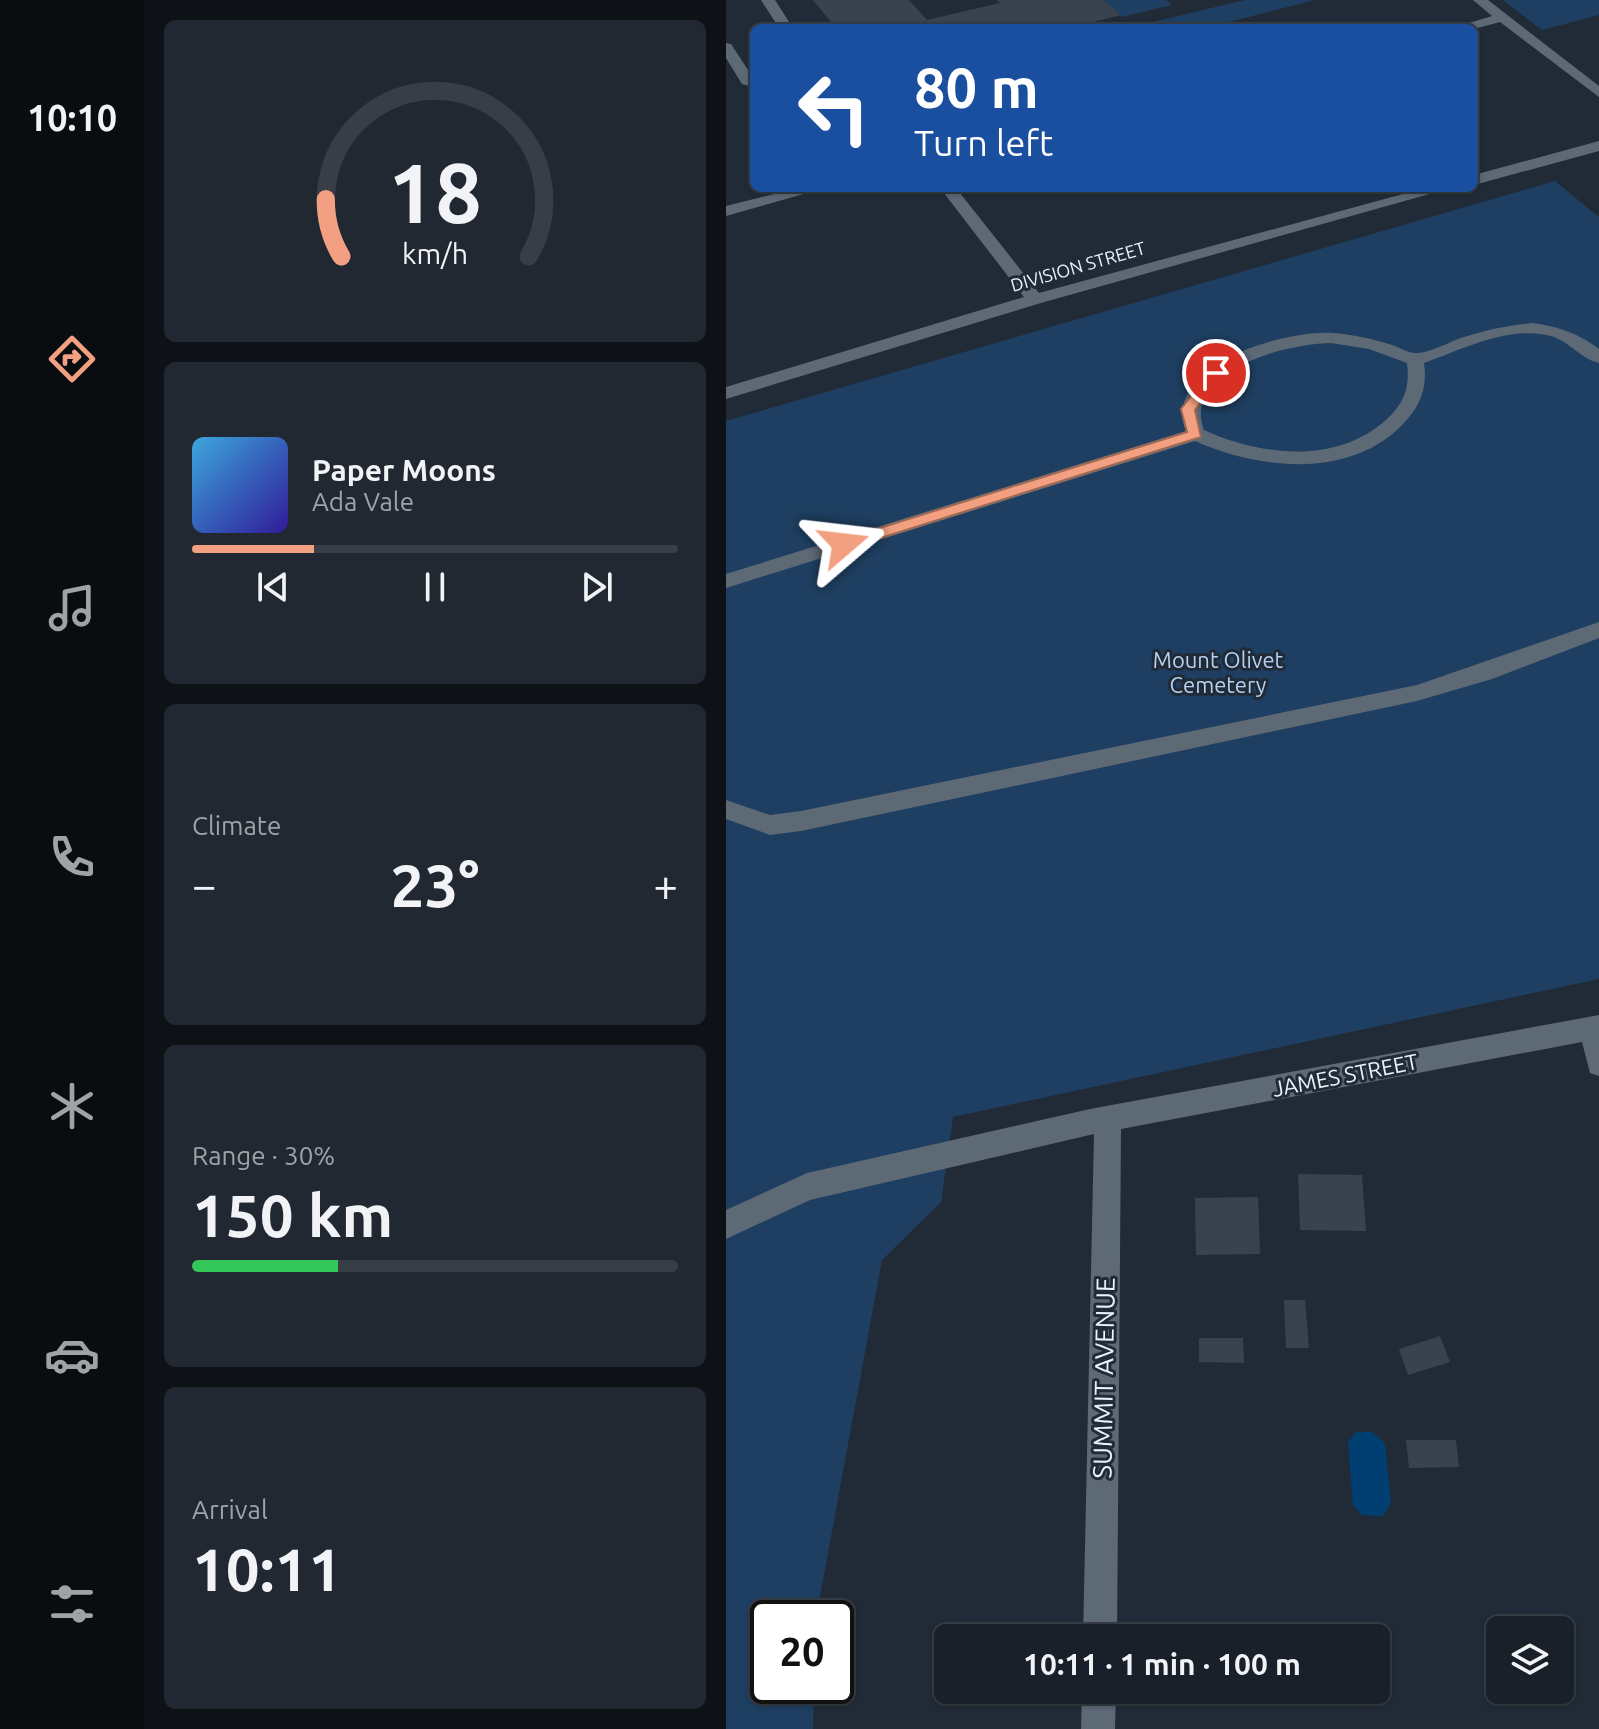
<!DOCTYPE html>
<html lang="en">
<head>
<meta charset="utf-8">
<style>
	:root { --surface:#192029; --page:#222831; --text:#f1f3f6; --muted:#9fa3a8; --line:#373e46; --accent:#f2a081 }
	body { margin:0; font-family:Ubuntu,sans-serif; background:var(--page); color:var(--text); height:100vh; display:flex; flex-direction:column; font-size:30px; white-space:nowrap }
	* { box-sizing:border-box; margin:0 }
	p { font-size:26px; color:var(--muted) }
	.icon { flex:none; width:44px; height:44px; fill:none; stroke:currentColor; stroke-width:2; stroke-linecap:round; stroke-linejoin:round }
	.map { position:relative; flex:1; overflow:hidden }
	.side { display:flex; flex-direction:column; gap:20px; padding:20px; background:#0e1217; width:582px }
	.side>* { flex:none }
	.banner { position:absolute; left:24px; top:24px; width:728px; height:168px; border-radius:12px; box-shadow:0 2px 6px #0004,0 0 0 2px var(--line); background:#1a4fa0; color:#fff; overflow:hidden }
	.controls { position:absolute; left:760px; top:1616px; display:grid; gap:16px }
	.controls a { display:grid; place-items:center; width:88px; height:88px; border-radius:12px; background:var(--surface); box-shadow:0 2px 6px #0004,0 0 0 2px var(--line); font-size:40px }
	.speed { position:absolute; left:24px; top:1600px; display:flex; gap:16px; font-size:40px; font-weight:700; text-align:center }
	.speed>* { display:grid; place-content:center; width:104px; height:104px; border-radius:50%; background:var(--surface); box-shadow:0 2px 6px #0004,0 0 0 2px var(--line); line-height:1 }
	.speed .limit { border:4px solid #111; border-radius:12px; background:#fff; color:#111 }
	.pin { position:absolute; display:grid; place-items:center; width:68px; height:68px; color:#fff; margin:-34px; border:4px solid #fff; border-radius:50%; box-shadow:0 2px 8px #0007 }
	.me { position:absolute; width:88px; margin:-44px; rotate:73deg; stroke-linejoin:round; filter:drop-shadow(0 0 6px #0008) }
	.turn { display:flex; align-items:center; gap:28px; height:168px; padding:0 32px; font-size:36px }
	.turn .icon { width:104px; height:104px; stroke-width:2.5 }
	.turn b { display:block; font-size:56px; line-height:68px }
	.big { font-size:60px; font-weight:600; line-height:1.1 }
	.side .card { flex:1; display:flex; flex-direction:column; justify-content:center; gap:12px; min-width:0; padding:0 28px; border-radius:12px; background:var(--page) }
	.side .dial { align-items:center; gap:0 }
	.dial svg { height:208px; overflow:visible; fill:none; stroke:var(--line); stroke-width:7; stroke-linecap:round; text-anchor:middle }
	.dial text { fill:var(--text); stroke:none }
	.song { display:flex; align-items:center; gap:24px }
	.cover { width:96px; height:96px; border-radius:12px; background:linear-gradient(135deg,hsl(200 70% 55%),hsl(250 70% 35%)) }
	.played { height:8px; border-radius:4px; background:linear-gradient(90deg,var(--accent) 25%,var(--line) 25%) }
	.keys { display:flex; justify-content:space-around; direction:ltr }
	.heat { display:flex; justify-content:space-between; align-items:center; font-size:44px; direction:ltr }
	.charge { height:12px; border-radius:6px; background:linear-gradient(90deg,#34c759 30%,var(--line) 0) }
	.trip { position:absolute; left:208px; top:1624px; width:456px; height:80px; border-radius:12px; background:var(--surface); box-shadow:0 2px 6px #0004,0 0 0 2px var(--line); font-weight:600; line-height:80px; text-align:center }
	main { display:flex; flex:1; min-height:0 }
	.menu { display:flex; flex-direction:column; width:144px; justify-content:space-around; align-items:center; background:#0a0d10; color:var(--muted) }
	.menu .icon { width:56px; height:56px }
	.menu .current { color:var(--accent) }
	.menu b { font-size:36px; color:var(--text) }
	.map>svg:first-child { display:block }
</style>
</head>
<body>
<main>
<nav class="menu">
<b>10:10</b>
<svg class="icon current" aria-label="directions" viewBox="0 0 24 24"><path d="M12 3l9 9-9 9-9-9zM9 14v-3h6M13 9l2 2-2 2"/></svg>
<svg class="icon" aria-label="music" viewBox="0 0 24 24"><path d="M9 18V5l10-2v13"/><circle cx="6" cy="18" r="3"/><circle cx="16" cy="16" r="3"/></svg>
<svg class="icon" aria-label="phone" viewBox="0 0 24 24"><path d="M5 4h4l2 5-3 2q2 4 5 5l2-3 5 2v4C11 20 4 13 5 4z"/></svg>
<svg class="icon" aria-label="climate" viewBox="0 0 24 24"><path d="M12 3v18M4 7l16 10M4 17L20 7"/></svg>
<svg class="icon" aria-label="car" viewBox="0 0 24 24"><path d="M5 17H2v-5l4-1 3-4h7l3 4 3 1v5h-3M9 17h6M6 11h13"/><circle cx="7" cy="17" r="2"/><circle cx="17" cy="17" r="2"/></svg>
<svg class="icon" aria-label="filters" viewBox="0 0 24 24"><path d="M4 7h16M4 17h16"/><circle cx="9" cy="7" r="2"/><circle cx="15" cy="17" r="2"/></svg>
</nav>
<section class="side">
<div class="card dial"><svg viewBox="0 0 100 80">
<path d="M14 69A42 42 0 1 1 86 69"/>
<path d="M14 69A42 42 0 0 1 8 47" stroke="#f2a081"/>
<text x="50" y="56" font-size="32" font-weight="700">18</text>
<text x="50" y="72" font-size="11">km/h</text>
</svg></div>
<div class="card">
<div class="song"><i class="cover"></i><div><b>Paper Moons</b><p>Ada Vale</p></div></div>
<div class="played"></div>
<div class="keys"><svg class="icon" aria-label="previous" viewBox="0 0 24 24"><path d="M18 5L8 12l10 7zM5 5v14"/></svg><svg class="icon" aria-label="pause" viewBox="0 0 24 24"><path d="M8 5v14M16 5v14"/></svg><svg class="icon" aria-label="next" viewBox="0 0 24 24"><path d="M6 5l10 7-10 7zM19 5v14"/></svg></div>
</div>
<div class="card"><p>Climate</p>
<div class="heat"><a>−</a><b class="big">23°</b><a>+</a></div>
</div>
<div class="card"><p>Range · 30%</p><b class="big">150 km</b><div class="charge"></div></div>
<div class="card"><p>Arrival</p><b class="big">10:11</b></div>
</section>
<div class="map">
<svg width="873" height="1729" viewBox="0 0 873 1729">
	<rect width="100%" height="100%" fill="#212b37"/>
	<!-- green -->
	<g fill="#1e3f61">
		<path d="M378,0h62l6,5 -50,12z"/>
		<path d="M519,0h70l-110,28h-78z"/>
		<path d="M777,0h96v15l-57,15z"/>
		<path d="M829,181l44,36v762l-646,138 -12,85 -59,58 -66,358h-48v68h46l-1,43h-87v-1308z"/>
	</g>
	<!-- water -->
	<path fill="#013e72" d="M630,1432h16l13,11 6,60 -8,13 -21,-1 -9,-10 -5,-63z"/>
	<!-- building -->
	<g fill="#38434f">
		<path d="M87,0h96l18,20 73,-17 -3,-3h107l17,15 -50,13h-235z"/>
		<path d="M572,1174l64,1 4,56 -66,-1z"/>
		<path d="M532,1197l2,57 -64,1 -1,-57z"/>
		<path d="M558,1300h21l4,48h-23z"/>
		<path d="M714,1336l10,26 -42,13 -9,-26z"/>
		<path d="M473,1338h44l1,25 -45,-1z"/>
		<path d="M680,1440h50l3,27 -50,1z"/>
	</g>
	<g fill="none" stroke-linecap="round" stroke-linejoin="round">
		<!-- minor -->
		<g fill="#5e6976" fill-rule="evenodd">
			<path d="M35,0h14l18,28h-14z"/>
			<path d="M747,0h15l111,86v11l-99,-75 -26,7 -21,-1 39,-12z"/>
			<path d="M0,43l5,1 23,35v8l-12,-3 -16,-26z"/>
			<path d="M873,141v10l-125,34v-10z"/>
			<path d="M72,188h27l-99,28v-10z"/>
			<path d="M214,188h16l83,105 386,-105h26l-410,115 -315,96v-12l298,-90z"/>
			<path d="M807,323c26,4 45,10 66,26v14c-18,-4 -30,-22 -48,-27 -42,-11 -88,13 -127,27 4,27 -5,46 -25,65 -53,51 -142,41 -204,13l-469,147v-14l460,-143c-25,-66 98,-101 146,-98 20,1 41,6 60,12 7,2 16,8 23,8 13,1 34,-11 46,-15 24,-8 47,-13 72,-15zM605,343l38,6 38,14c3,23 -2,39 -20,56 -50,46 -126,37 -183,11 -23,-59 84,-87 127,-87z"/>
			<path d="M873,622v16l-107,41 -75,22 -616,130 -31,4 -44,-16v-19l44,15 31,-4 616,-126z"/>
			<path d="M873,1015v61l-9,-3 -8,-31 -461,87 -4,509h-34l11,-504 -284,66 -84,39v-29l81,-37 283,-64z"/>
			<path d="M356,1690h34l-1,39h-34z"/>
		</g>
	</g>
	<!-- route -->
	<path fill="#f2a081" stroke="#9d6854" stroke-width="2" d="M485,370l12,3 -28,37 6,27 -352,111h-11l-2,-4 2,-3 349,-109 -6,-23z"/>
	<g text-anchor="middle" stroke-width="6" stroke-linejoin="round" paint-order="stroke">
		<!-- far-street labels -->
		<g font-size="18" fill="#eaf1f9" stroke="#212b37">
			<text transform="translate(352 267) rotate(-16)" y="6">DIVISION STREET</text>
		</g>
		<!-- park labels -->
		<g font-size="22" fill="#b5d1f1" stroke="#212b37">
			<text x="492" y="668">Mount Olivet<tspan x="492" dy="25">Cemetery</tspan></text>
		</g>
		<!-- street labels -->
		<g font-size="22" fill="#eaf1f9" stroke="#212b37">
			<text transform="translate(619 1075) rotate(-11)" y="8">JAMES STREET</text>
		</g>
		<!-- near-street labels -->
		<g font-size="26" fill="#eaf1f9" stroke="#212b37">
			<text transform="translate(378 1378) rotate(-89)" y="9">SUMMIT AVENUE</text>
		</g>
	</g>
</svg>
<div class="controls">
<a><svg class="icon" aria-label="layers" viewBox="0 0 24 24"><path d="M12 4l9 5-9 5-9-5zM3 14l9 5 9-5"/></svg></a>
</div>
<div class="speed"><div class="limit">20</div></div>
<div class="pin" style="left:490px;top:373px;background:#d93025"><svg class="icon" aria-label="arrive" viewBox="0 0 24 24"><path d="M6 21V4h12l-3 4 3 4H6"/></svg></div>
<svg class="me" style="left:118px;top:544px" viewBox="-20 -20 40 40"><path d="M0-17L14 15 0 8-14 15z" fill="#f2a081" stroke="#fff" stroke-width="4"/></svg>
<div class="trip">10:11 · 1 min · 100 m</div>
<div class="banner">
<div class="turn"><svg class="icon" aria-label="left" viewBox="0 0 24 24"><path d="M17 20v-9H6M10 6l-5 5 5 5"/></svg><div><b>80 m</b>Turn left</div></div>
</div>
</div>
</main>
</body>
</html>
